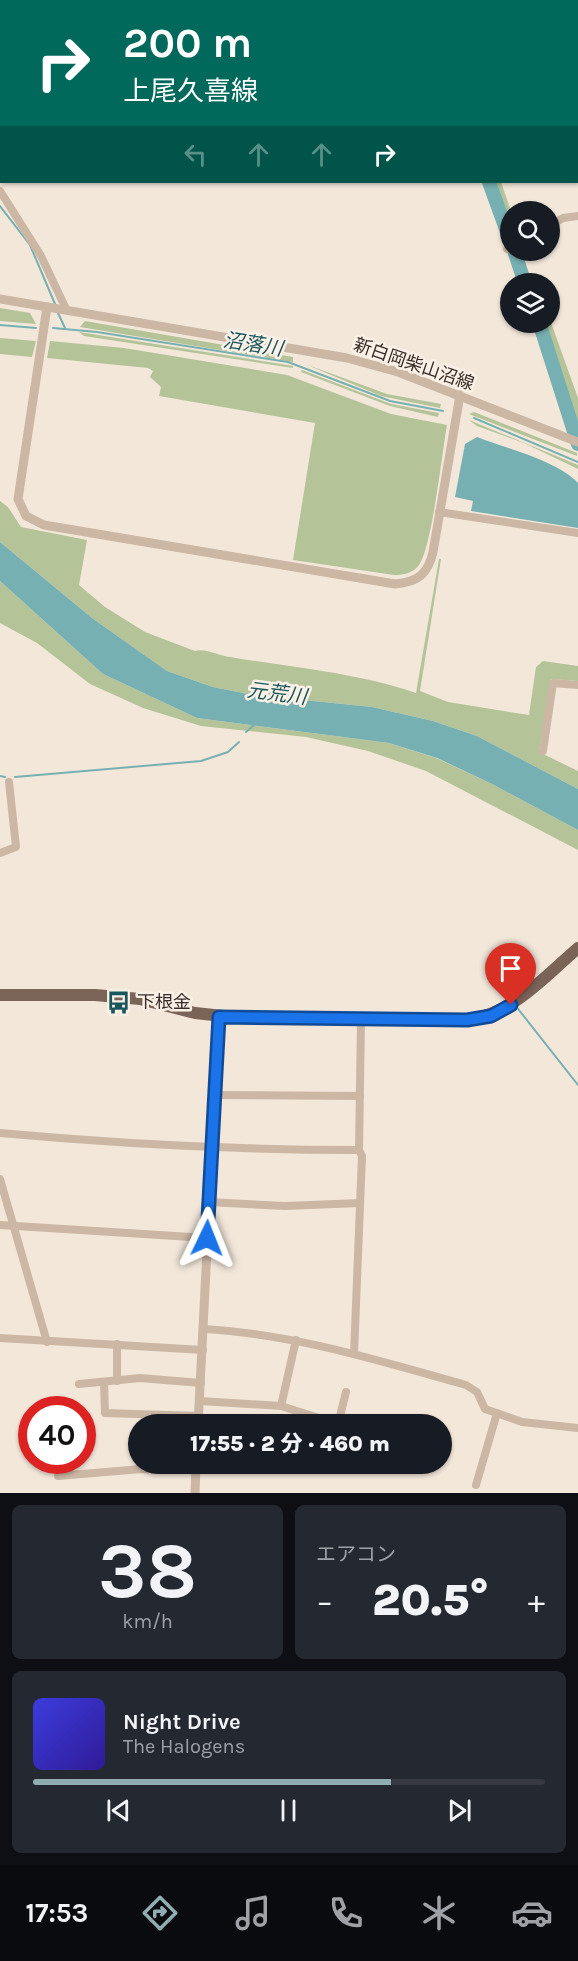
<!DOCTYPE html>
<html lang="ja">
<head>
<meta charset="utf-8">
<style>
	:root { --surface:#171b24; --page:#242831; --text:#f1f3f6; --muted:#9ea1a6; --line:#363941; --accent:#90adb1 }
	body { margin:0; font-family:Karla,"Noto Sans JP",sans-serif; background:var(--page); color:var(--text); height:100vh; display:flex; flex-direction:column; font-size:22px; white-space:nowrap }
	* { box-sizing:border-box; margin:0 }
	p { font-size:20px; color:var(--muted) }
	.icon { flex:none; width:33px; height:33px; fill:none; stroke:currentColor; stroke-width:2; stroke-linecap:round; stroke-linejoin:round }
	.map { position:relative; height:1493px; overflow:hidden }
	.sheet { display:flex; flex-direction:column; gap:12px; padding:12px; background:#0d0f14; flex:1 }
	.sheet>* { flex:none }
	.banner { position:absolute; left:0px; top:0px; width:579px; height:183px; box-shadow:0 2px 4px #0004; background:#00695c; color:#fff; overflow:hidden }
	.tools { position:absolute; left:500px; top:201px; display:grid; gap:12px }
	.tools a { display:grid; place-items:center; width:60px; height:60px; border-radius:50%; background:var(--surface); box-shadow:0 2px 4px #0004; font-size:30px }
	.speed { position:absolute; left:18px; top:1396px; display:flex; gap:12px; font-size:30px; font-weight:700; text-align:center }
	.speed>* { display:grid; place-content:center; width:78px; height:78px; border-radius:50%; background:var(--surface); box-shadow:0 2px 4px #0004; line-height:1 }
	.speed .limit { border:9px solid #d22; background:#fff; color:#111 }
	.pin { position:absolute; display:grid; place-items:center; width:51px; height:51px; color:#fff; margin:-62px -26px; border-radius:50% 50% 50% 0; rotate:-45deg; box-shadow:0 0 6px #0007 }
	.pin .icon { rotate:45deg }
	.me { position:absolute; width:66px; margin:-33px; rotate:2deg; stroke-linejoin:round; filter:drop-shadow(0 0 4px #0008) }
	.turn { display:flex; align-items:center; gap:21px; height:126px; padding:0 24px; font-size:27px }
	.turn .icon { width:78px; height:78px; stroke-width:2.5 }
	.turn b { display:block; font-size:42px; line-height:51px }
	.lanes { display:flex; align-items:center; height:57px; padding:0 24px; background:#0003; justify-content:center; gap:30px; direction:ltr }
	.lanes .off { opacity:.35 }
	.big { font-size:45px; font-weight:800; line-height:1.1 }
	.sheet .widget { flex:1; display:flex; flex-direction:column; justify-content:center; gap:9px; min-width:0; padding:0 21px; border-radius:9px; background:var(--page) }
	.sheet .dial { align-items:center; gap:0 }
	.dial b { font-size:78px; line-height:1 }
	.song { display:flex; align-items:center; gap:18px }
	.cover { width:72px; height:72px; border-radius:9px; background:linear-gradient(135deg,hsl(240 70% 55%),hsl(250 70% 35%)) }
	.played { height:6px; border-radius:3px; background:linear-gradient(90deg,var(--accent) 70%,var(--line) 70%) }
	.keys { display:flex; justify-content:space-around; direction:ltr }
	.heat { display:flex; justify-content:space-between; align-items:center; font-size:33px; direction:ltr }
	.sheet .tiles { flex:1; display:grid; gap:12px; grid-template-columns:1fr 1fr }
	.widget:last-child { grid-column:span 2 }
	.trip { position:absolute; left:128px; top:1414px; width:324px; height:60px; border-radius:30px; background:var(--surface); box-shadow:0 2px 4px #0004; font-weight:800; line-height:60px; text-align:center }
	.tabs { display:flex; height:96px; justify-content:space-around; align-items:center; background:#090b0e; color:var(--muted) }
	.tabs .icon { width:42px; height:42px }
	.tabs .current { color:var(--accent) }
	.tabs b { font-size:27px; color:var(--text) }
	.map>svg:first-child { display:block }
</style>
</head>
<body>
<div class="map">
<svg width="578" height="1493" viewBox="0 0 578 1493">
	<rect width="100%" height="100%" fill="#f3e7da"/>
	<!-- green -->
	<g fill="#b5c399">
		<path d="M492,182h9l10,29 -1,22z"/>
		<path d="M0,308l30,5 6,11 -36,-3z"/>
		<path d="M549,317l29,81v29l-36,-104 7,-1z"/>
		<path d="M85,321l208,36v5l-213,-35z"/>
		<path d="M79,332l214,34v2l-209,-32z"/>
		<path d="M0,338l36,3 -4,16 -32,-3z"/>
		<path d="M50,341l74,7 163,27 104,39 56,11c-5,28 -15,122 -28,140 -6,8 -15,10 -25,10l-101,-15 22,-137 -156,-27 2,-9 -11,-10 3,-6 -5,-3 -101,-10z"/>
		<path d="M305,364l82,30 54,10 -1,4 -59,-12z"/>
		<path d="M302,370l89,34 48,9 -1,4 -48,-11 -89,-34z"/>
		<path d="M474,412l103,41v3l-108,-42z"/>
		<path d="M469,420l109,45v4l-54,-26 -47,-17z"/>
		<path d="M0,501l8,6 13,20 66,13 -8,45 26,22 40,25 50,19c11,-3 24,5 35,6 65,11 123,15 186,36l23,-134h2l-21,132 28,11 81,13 7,-48 7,-6 35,5v15l-27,-2 -12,73 39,19v18l-101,-53 -44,-15 -61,-14 -119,-12 -40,-8 -46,-16 -75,-53 -92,-76z"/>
		<path d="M0,581l103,93 94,44 192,25 47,15 56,26 86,46v20l-152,-79 -58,-20 -62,-14 -105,-11 -58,-18 -53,-24 -53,-41 -37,-20z"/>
	</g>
	<!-- water -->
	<g fill="#77b0b2">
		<path d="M477,437c28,11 81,24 101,46v45l-107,-17 2,-10 -18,-4 10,-53z"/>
		<path d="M0,542l92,76 75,53 46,16 40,8 119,12 61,14 44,15 101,53v41l-86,-46 -55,-26 -48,-15 -192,-25 -94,-44 -103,-93z"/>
	</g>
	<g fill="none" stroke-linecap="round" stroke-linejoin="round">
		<!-- stream -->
		<g stroke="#77b0b2" stroke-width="2">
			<path d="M548,0l1,2"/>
			<path d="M578,65v1"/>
			<path d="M0,206l30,39 25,59"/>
			<path d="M58,313l7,15"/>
			<path d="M0,325l36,3"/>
			<path d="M53,328l44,4 191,30 102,39 53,10"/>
			<path d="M474,418l104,44"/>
			<path d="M246,732l9,-8"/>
			<path d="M0,776l5,1"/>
			<path d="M15,777l186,-16 27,-9 11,-10"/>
			<path d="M515,1005l63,80"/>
		</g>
		<!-- river -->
		<g stroke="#77b0b2" stroke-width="14">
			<path d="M439,0v2"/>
			<path d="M489,182l21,58"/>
			<path d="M514,250l11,34"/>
			<path d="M539,322l39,122"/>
		</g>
		<!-- minor -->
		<g stroke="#ccb7a5" stroke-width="8">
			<path d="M0,191l41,65 25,53"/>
			<path d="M549,226l14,-8 15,-2"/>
			<path d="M507,249l3,-1"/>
			<path d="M439,512l139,21"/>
			<path d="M543,751l10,-68 25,2"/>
			<path d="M0,853l16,-6 -7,-65"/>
			<path d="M213,1095l147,1"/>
			<path d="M0,1133c120,11 239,17 359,17"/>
			<path d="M0,1179l47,163"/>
			<path d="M208,1202l77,4 75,-3"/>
			<path d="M0,1225l207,13"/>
			<path d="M204,1329c90,5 176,32 262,56l11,7 8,17 37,13 56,6"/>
			<path d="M0,1338l203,12"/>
			<path d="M296,1340l-15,66 57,18 8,-32"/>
			<path d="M117,1344v37"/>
			<path d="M354,1354l8,-198 -3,-6 2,-130"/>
			<path d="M104,1382l1,31 94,3"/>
			<path d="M79,1384l61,-6 61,5"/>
			<path d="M200,1401l81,5"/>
			<path d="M58,1476l84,-7 54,1"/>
			<path d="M476,1485l21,-72"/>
		</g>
		<!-- tertiary -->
		<g stroke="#ccb7a5" stroke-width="9">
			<path d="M0,299l347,59 51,14 180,70"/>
			<path d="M47,307l-29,192 8,17 18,9 351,59c23,-2 33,-10 38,-32l27,-157"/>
			<path d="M198,1425l21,-408"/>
			<path d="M195,1493l1,-29"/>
		</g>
		<!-- primary -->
		<path stroke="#7a6357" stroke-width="12" d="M0,995h95l45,4 55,14 47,5 225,2c46,-6 77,-43 111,-72"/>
	</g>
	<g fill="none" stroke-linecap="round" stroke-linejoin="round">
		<defs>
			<path id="route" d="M207,1238l12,-221 248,3 24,-4 20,-11"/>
		</defs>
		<!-- route casing -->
		<use href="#route" stroke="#114b97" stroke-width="15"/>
		<!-- route -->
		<use href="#route" stroke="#1a73e8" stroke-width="10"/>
	</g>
	<!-- icons -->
	<defs>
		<symbol id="bus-bare" viewBox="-9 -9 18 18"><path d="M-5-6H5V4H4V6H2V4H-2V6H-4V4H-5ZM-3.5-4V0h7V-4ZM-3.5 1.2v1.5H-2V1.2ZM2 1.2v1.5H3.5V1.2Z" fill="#1a575c" stroke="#fbf1e7" stroke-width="2.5" paint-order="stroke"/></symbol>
	</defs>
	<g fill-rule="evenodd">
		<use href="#bus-bare" x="102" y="986" width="33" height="33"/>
	</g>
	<g text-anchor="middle" stroke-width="5" stroke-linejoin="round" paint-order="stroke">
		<!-- street labels -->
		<g font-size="18" fill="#372c27" stroke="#fbf1e7">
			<text transform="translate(414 364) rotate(19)" y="6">新白岡柴山沼線</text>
		</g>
		<!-- poi labels -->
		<g font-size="18" fill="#372c27" stroke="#fbf1e7" text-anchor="start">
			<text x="137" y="1008">下根金</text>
		</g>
		<!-- water labels -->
		<g font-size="20" font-style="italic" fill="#1a575c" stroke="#fbf1e7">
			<text transform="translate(253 344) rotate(9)" y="7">沼落川</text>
			<text transform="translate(277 693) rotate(7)" y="7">元荒川</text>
		</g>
	</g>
</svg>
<div class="tools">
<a><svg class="icon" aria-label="search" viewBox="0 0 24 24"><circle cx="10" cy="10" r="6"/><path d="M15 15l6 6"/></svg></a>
<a><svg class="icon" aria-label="layers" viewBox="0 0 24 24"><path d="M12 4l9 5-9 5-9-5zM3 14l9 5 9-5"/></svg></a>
</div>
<div class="speed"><div class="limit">40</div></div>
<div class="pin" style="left:511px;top:1005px;background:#d93025"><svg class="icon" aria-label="arrive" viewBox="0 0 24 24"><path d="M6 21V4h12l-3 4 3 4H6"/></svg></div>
<svg class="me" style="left:207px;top:1238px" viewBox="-20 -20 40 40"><path d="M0-17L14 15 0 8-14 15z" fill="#1a73e8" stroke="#fff" stroke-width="4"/></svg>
<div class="trip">17:55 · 2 分 · 460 m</div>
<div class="banner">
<div class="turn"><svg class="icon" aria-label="right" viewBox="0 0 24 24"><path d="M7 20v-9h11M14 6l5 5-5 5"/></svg><div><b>200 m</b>上尾久喜線</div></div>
<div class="lanes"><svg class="icon off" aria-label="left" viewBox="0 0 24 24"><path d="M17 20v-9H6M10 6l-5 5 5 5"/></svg><svg class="icon off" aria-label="ahead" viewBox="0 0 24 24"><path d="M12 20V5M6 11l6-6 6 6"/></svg><svg class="icon off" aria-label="ahead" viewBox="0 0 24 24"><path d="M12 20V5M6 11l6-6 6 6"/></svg><svg class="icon" aria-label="right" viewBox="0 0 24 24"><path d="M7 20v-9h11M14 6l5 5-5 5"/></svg></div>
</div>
</div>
<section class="sheet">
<div class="tiles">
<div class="widget dial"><b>38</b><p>km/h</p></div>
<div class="widget"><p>エアコン</p>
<div class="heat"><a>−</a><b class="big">20.5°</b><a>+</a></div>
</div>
<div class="widget">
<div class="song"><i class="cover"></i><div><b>Night Drive</b><p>The Halogens</p></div></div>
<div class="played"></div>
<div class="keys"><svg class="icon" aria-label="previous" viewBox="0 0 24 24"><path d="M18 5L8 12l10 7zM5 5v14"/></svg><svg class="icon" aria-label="pause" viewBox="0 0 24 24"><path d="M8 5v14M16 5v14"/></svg><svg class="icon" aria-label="next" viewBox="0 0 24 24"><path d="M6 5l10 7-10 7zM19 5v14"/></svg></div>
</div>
</div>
</section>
<nav class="tabs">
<b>17:53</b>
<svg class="icon current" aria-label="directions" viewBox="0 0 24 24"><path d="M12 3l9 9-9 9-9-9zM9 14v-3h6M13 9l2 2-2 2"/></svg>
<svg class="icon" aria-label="music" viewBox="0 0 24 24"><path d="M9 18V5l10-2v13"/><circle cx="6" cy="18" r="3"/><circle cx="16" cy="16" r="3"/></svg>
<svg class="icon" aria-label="phone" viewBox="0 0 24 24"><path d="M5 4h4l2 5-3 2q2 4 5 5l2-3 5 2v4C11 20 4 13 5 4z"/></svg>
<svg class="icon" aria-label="climate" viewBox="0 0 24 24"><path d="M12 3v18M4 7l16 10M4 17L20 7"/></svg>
<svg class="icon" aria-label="car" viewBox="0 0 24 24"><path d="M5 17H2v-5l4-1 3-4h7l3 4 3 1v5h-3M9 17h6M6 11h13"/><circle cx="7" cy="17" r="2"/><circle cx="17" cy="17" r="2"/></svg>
</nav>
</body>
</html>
